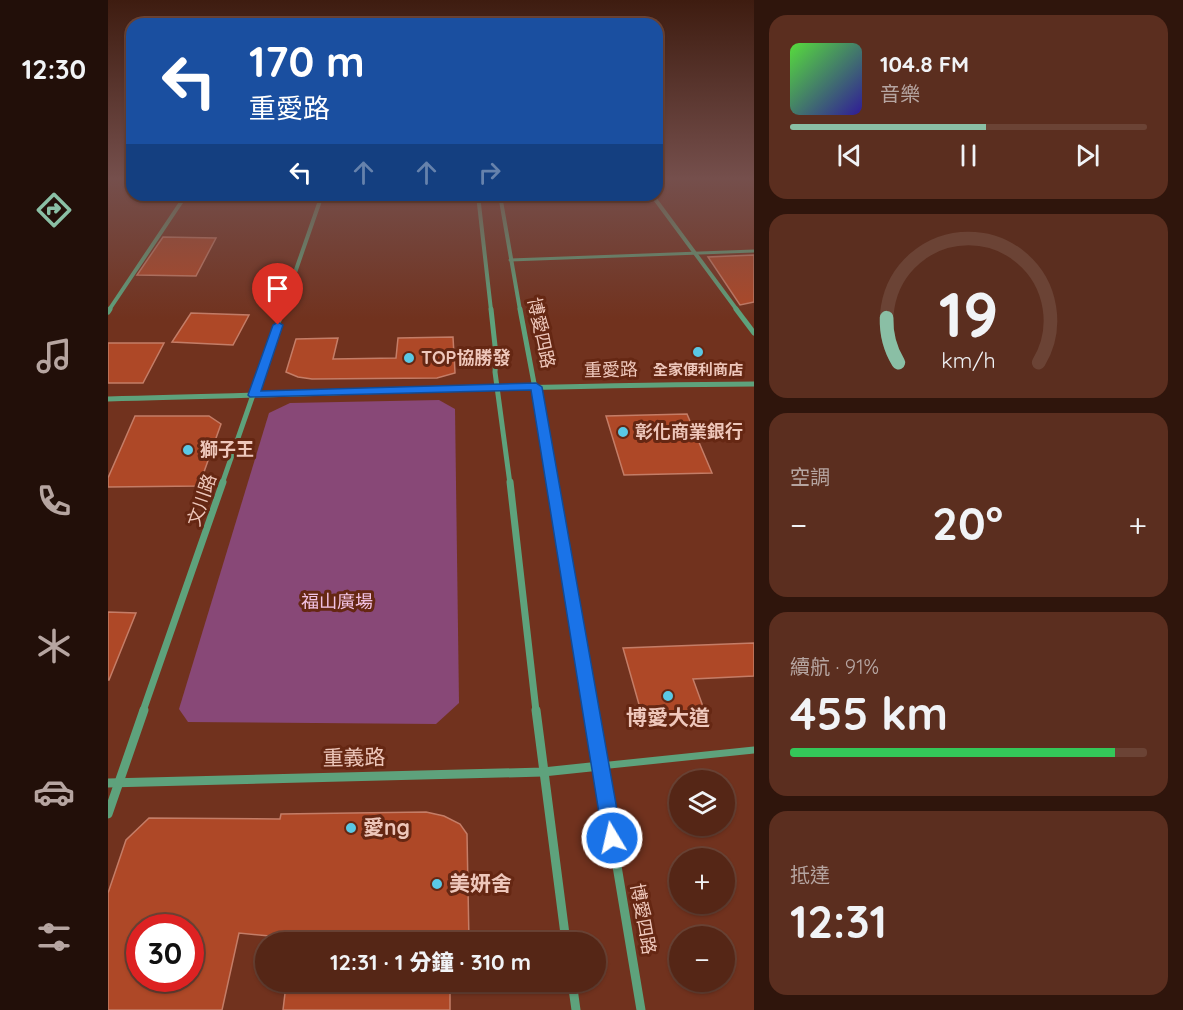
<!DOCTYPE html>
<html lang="zh-TW">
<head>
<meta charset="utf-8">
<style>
	:root { --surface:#552616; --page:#5b2e1f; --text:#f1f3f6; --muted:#b6a5a1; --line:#6b4335; --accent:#8abfa5 }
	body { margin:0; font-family:Quicksand,"Noto Sans TC",sans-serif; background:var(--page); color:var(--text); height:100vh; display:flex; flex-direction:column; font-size:22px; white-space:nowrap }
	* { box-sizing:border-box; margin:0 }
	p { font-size:20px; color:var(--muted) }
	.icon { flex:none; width:33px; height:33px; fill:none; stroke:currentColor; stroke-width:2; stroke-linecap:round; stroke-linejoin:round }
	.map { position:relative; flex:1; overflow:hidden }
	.details { display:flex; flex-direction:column; gap:15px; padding:15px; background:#2f150c; width:429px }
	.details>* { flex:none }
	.banner { position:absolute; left:18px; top:18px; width:537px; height:183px; border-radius:18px; box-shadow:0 2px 4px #0004,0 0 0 2px var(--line); background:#1a4fa0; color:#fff; overflow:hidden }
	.tools { position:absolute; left:561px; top:770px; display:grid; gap:12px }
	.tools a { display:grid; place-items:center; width:66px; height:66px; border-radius:50%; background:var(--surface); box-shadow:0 2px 4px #0004,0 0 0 2px var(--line); font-size:30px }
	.speed { position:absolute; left:18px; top:914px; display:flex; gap:12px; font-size:30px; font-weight:700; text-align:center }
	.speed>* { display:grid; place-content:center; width:78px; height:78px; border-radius:50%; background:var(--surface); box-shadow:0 2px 4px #0004,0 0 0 2px var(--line); line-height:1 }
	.speed .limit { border:9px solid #d22; background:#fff; color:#111 }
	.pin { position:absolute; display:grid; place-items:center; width:51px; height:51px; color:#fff; margin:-62px -26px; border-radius:50% 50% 50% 0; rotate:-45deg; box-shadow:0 0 6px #0007 }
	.pin .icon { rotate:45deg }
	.me { position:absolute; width:66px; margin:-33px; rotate:351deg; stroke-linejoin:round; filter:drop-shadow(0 0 4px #0008) }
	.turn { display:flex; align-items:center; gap:21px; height:126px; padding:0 24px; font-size:27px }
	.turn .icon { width:78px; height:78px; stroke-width:2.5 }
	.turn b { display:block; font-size:42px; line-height:51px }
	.lanes { display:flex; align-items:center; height:57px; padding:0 24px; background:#0003; justify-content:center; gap:30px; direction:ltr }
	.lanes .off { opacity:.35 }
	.big { font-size:45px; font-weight:800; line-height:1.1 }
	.details .tile { flex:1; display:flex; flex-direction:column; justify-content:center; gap:9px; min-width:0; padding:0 21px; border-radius:18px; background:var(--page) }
	.details .dial { align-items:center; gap:0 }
	.dial svg { height:156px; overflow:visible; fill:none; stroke:var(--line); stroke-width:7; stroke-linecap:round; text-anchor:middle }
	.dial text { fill:var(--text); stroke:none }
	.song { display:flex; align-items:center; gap:18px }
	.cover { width:72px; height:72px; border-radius:9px; background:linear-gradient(135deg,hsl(110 70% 55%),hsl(250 70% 35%)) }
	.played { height:6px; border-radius:3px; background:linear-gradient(90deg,var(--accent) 55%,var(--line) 55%) }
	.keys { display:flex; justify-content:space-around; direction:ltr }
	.heat { display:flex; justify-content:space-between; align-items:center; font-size:33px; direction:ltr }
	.charge { height:9px; border-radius:4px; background:linear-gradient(90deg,#34c759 91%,var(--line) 0) }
	.trip { position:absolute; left:147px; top:932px; width:351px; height:60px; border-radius:30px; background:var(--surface); box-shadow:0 2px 4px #0004,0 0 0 2px var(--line); font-weight:800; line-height:60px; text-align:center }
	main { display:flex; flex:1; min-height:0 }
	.dock { display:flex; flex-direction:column; width:108px; justify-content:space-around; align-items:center; background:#220f09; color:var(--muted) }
	.dock .icon { width:42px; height:42px }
	.dock .current { color:var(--accent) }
	.dock b { font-size:27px; color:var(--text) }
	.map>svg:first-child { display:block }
</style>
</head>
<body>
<main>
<nav class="dock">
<b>12:30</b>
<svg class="icon current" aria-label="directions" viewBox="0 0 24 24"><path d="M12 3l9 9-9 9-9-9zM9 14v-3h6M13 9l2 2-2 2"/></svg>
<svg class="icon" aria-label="music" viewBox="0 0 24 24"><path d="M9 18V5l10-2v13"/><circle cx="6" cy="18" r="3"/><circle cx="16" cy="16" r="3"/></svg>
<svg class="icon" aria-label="phone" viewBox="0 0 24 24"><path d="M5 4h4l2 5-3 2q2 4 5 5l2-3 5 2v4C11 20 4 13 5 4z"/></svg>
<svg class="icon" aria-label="climate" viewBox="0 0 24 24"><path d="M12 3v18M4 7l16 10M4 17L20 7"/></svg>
<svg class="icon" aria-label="car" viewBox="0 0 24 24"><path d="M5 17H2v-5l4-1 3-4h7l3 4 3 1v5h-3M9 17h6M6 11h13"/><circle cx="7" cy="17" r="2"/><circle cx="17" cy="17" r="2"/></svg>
<svg class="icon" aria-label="filters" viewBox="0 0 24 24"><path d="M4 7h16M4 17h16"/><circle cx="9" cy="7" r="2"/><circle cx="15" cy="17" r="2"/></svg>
</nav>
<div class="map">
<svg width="646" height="1010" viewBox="0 0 646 1010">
	<rect width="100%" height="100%" fill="#71321e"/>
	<!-- green -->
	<path fill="#884877" d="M331,400l16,9 4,294 -23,21 -248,-2 -9,-13 90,-296 21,-10z"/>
	<!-- building -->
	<g fill="#ae4827" stroke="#c47d67" stroke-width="1.5" fill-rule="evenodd">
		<path d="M55,237l53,1 -20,38 -59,-1z"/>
		<path d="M646,255v47l-14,3 -32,-48z"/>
		<path d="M83,313l58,2 -16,30 -61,-3z"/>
		<path d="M345,337l2,36 -18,5 -125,1 -14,-2 -12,-5 10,-33 42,-1 -5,21 63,-1 2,-20z"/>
		<path d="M0,343h56l-21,40h-35z"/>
		<path d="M579,414l25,59 -88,2 -18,-59z"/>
		<path d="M27,416h74l12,8 -22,62 -91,1v-9z"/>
		<path d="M0,612l28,1 -27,67h-1z"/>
		<path d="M646,643v33l-61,3 12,33 -63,3 -19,-67z"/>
		<path d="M318,812l18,4 16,8 7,10 2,108h-137l-93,-9 -17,77h-114v-117l18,-53 23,-22 131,1 1,-5zM32,927h50v51h-50z"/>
		<path d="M178,985l164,2v23h-167z"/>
	</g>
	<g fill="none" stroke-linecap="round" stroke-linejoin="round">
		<!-- lane-far1 -->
		<path stroke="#5ea27c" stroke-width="3" d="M402,260l244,-9"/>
		<!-- lane -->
		<path stroke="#5ea27c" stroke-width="7" d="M492,766l154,-16"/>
		<!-- street-far3 -->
		<g stroke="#5ea27c" stroke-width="4">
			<path d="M370,195l13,115"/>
			<path d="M392,195l20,115"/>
			<path d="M544,195l85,115"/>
			<path d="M1,310l77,-115"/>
			<path d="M174,310l40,-115"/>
		</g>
		<!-- street-far2 -->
		<g stroke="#5ea27c" stroke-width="5">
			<path d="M383,309l5,46 -1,17 15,112"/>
			<path d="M412,309l33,175"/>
			<path d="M628,309l18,24"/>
			<path d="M0,312l2,-3"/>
			<path d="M0,399c215,-5 431,-14 646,-15"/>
			<path d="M114,484l61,-175"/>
		</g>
		<!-- street-far1 -->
		<g stroke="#5ea27c" stroke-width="7">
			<path d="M402,482l26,229"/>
			<path d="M445,482l38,229"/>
			<path d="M35,711l80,-229"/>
		</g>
		<!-- street -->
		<g stroke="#5ea27c" stroke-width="9">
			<path d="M428,710l30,232"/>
			<path d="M483,710l50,300"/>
			<path d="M0,783l435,-11 57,-6"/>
			<path d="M0,814l36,-104"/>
			<path d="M464,981l4,29"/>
		</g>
	</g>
	<!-- sky -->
	<linearGradient id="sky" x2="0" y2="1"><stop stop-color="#3e1c10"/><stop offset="0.56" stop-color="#754f4c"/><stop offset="1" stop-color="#754f4c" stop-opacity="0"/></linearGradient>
	<rect width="646" height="319" fill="url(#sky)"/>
	<!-- route -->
	<path fill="#1a73e8" stroke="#114b97" stroke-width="1.5" d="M170,322l5,3 -22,66 275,-8 6,4 80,451 -3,7 -7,2 -7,-2 -2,-7 -72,-448 -281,7 -2,-2 25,-70z"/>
	<!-- markers -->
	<g fill="#5ac8e5" stroke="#652713" stroke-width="2">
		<circle cx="590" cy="352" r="6"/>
		<circle cx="301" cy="358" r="6"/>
		<circle cx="515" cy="432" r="6"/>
		<circle cx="80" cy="450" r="6"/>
		<circle cx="560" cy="696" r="6"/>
		<circle cx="243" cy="828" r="6"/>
		<circle cx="329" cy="884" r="6"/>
	</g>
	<g text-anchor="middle" stroke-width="6" stroke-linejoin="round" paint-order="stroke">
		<!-- far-poi labels -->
		<g font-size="15" font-weight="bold" fill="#eec7bb" stroke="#652713">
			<text x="590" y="375">全家便利商店</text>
		</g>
		<!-- street labels -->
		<g font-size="18" fill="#eec7bb" stroke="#652713">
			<text transform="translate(433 333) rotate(78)" y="6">博愛四路</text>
			<text transform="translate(503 370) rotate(-1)" y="6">重愛路</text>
			<text transform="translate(94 500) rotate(-71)" y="6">文川路</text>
			<text transform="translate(535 919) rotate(80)" y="6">博愛四路</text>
		</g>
		<!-- poi labels -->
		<g font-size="18" font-weight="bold" fill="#eec7bb" stroke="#652713" text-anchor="start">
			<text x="313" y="364">TOP協勝發</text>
			<text x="527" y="438">彰化商業銀行</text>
			<text x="92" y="456">獅子王</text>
		</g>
		<!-- park labels -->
		<g font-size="18" fill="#f2c2e3" stroke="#652713">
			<text x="229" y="608">福山廣場</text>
		</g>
		<!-- near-poi labels -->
		<g font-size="21" font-weight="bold" fill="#eec7bb" stroke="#652713" text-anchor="start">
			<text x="560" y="725" text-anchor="middle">博愛大道</text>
			<text x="255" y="835">愛ng</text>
			<text x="341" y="891">美妍舍</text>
		</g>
		<!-- near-street labels -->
		<g font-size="21" fill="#eec7bb" stroke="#652713">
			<text transform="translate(246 758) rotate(-1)" y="7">重義路</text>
		</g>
	</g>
</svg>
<div class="tools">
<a><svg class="icon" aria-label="layers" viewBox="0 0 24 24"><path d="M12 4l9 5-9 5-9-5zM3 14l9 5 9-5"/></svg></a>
<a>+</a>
<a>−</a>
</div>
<div class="speed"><div class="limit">30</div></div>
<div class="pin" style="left:170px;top:325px;background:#d93025"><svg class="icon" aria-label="arrive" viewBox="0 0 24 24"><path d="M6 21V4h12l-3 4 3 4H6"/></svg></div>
<svg class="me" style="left:504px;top:838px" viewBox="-20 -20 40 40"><circle r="17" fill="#1a73e8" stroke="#fff" stroke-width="3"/><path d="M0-11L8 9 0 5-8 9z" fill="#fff"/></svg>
<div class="trip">12:31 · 1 分鐘 · 310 m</div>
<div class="banner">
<div class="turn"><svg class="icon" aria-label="left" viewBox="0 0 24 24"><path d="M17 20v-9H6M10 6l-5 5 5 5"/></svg><div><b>170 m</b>重愛路</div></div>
<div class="lanes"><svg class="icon" aria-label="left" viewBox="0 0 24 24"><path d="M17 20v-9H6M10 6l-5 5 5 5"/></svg><svg class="icon off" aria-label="ahead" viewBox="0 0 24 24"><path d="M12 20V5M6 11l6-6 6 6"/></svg><svg class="icon off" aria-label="ahead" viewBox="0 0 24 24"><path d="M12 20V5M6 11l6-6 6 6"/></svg><svg class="icon off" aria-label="right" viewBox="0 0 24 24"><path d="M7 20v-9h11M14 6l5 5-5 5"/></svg></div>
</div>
</div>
<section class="details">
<div class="tile">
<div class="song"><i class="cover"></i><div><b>104.8 FM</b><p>音樂</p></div></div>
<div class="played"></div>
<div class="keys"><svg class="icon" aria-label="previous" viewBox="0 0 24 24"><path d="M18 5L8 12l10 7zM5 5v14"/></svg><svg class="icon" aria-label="pause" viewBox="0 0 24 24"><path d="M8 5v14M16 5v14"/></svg><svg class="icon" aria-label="next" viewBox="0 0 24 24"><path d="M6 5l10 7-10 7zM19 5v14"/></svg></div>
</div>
<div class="tile dial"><svg viewBox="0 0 100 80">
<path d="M14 69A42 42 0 1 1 86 69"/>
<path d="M14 69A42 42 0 0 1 8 46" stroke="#8abfa5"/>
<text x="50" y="56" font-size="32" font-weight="700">19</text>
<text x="50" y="72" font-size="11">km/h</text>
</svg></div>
<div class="tile"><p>空調</p>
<div class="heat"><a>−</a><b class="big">20°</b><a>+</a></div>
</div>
<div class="tile"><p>續航 · 91%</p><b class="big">455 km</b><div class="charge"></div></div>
<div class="tile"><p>抵達</p><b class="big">12:31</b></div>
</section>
</main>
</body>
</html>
